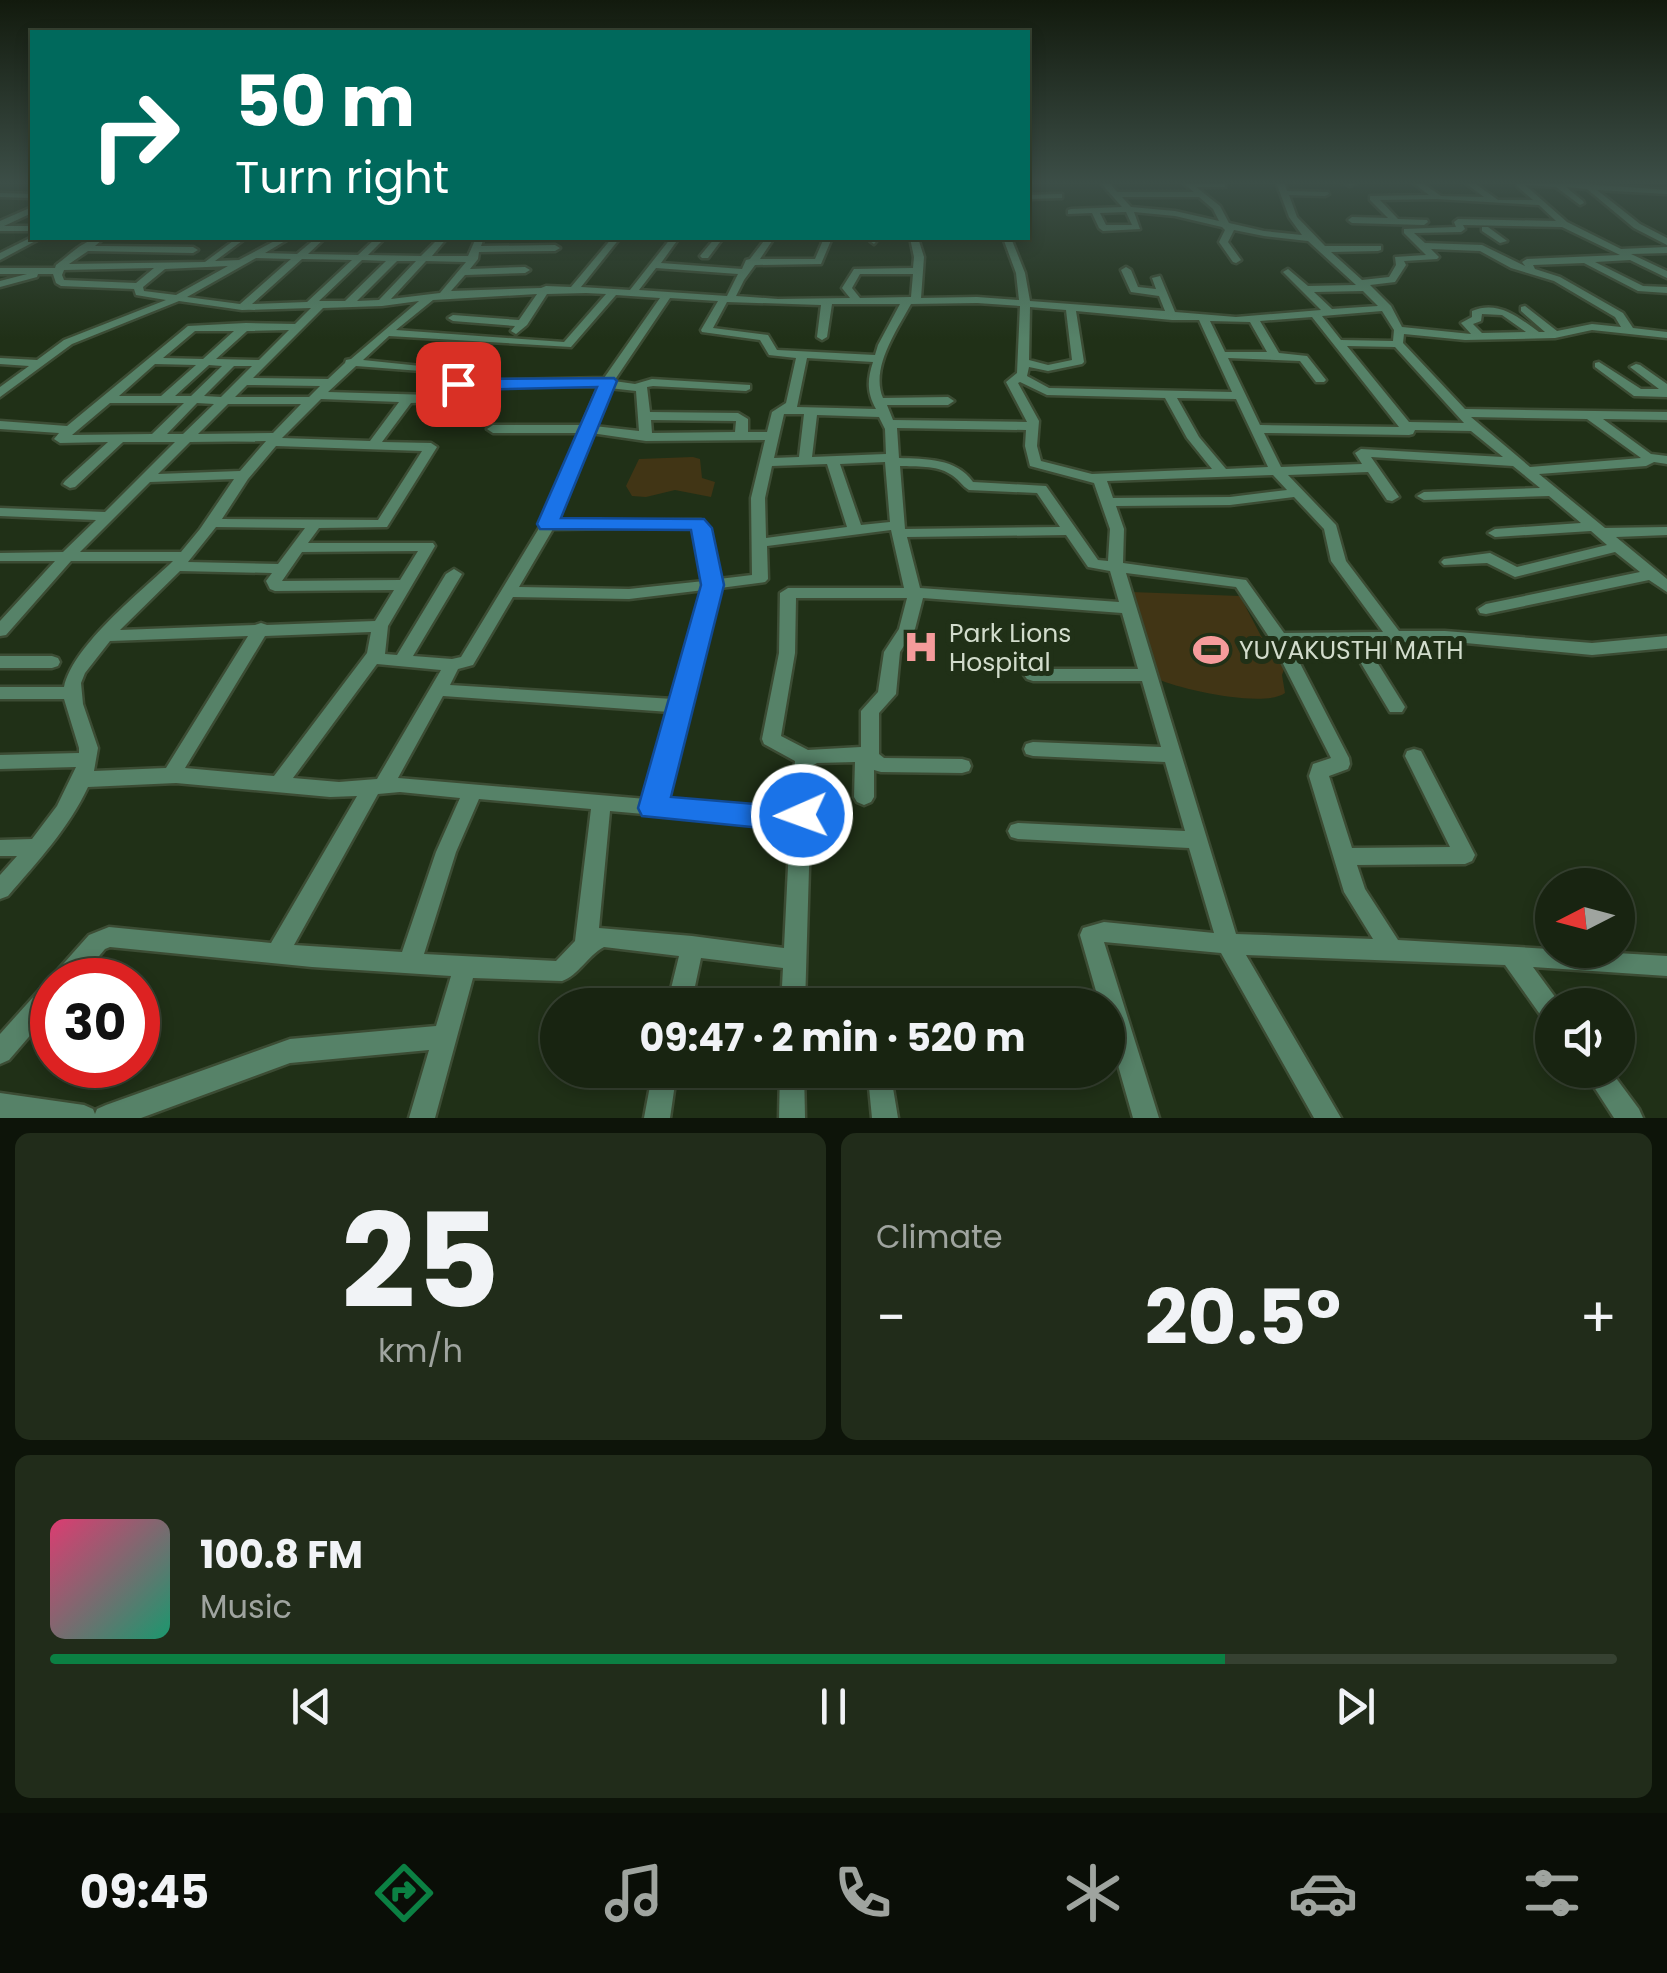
<!DOCTYPE html>
<html lang="en">
<head>
<meta charset="utf-8">
<style>
	:root { --surface:#182411; --page:#212c1a; --text:#f1f3f6; --muted:#9fa49f; --line:#364131; --accent:#0b8043 }
	body { margin:0; font-family:Poppins,sans-serif; background:var(--page); color:var(--text); height:100vh; display:flex; flex-direction:column; font-size:38px; white-space:nowrap }
	* { box-sizing:border-box; margin:0 }
	p { font-size:32px; color:var(--muted) }
	.icon { flex:none; width:55px; height:55px; fill:none; stroke:currentColor; stroke-width:2; stroke-linecap:round; stroke-linejoin:round }
	.map { position:relative; height:1118px; overflow:hidden }
	.drawer { display:flex; flex-direction:column; gap:15px; padding:15px; background:#0d1409; flex:1 }
	.drawer>* { flex:none }
	.banner { position:absolute; left:30px; top:30px; width:1000px; height:210px; border-radius:0px; box-shadow:0 5px 15px #0003,0 0 0 2px var(--line); background:#00695c; color:#fff; overflow:hidden }
	.needle { width:65px; rotate:264deg }
	.buttons { position:absolute; left:1535px; top:868px; display:grid; gap:20px }
	.buttons a { display:grid; place-items:center; width:100px; height:100px; border-radius:50%; background:var(--surface); box-shadow:0 5px 15px #0003,0 0 0 2px var(--line); font-size:50px }
	.speed { position:absolute; left:30px; top:958px; display:flex; gap:20px; font-size:50px; font-weight:700; text-align:center }
	.speed>* { display:grid; place-content:center; width:130px; height:130px; border-radius:50%; background:var(--surface); box-shadow:0 5px 15px #0003,0 0 0 2px var(--line); line-height:1 }
	.speed .limit { border:15px solid #d22; background:#fff; color:#111 }
	.pin { position:absolute; display:grid; place-items:center; width:85px; height:85px; color:#fff; margin:-42px; border-radius:20px; box-shadow:0 5px 15px #0006 }
	.me { position:absolute; width:110px; margin:-55px; rotate:268deg; stroke-linejoin:round; filter:drop-shadow(0 0 8px #0008) }
	.turn { display:flex; align-items:center; gap:35px; height:210px; padding:0 40px; font-size:45px }
	.turn .icon { width:130px; height:130px; stroke-width:2.5 }
	.turn b { display:block; font-size:70px; line-height:85px }
	.big { font-size:75px; font-weight:700; line-height:1.1 }
	.drawer .widget { flex:1; display:flex; flex-direction:column; justify-content:center; gap:15px; min-width:0; padding:0 35px; border-radius:15px; background:var(--page) }
	.drawer .dial { align-items:center; gap:0 }
	.dial b { font-size:130px; line-height:1 }
	.song { display:flex; align-items:center; gap:30px }
	.cover { width:120px; height:120px; border-radius:15px; background:linear-gradient(135deg,hsl(340 70% 55%),hsl(160 70% 35%)) }
	.played { height:10px; border-radius:5px; background:linear-gradient(90deg,var(--accent) 75%,var(--line) 75%) }
	.keys { display:flex; justify-content:space-around; direction:ltr }
	.heat { display:flex; justify-content:space-between; align-items:center; font-size:55px; direction:ltr }
	.drawer .tiles { flex:1; display:grid; gap:15px; grid-template-columns:1fr 1fr }
	.widget:last-child { grid-column:span 2 }
	.trip { position:absolute; left:540px; top:988px; width:585px; height:100px; border-radius:50px; background:var(--surface); box-shadow:0 5px 15px #0003,0 0 0 2px var(--line); font-weight:700; line-height:100px; text-align:center }
	.tabs { display:flex; height:160px; justify-content:space-around; align-items:center; background:#0a0e07; color:var(--muted) }
	.tabs .icon { width:70px; height:70px }
	.tabs .selected { color:var(--accent) }
	.tabs b { font-size:45px; color:var(--text) }
	.map>svg:first-child { display:block }
</style>
</head>
<body>
<div class="map">
<svg width="1667" height="1118" viewBox="0 0 1667 1118">
	<rect width="100%" height="100%" fill="#203017"/>
	<!-- green -->
	<g fill="#413515">
		<path d="M693,457l7,2 2,19 13,4 -4,15 -36,-7 -29,7 -14,-1 -6,-10 13,-27z"/>
		<path d="M1131,592l109,4 21,40 25,28 -4,11 3,18c-20,15 -104,-3 -127,-14z"/>
	</g>
	<g fill="none" stroke-linecap="round" stroke-linejoin="round">
		<defs>
			<g id="minor">
				<path d="M1100,182h9l8,10h77l-12,-10 43,1v4h-29l24,19 9,17 35,8 38,4 -13,-18 -13,-35h8l3,9 41,1 1,2 -4,2 -36,-1 8,22 28,29h56v4l-3,1 -47,1 31,28 27,-3 7,-12 -1,-8 31,-2 -22,-22v-4l52,-2 -2,-5 4,-3 98,2 -17,-16 -103,-6 -56,1 18,19 29,1 1,2 -4,3 -72,-2 -4,-3 4,-3 36,1 -18,-18v-4l59,-1 -17,-13h9l20,14 43,1 -20,-15h9l25,18h35l-16,-14v-4h42l108,8v4l-70,-4 43,34 27,14v7l-33,-17 -47,-39 -21,-2 17,14 1,2 -4,2 -24,-18 -31,-2 42,37 54,27 46,-2v6l-36,1 36,17v7l-37,-18 -35,2 48,24 24,1v6l-29,-2 -54,-28 -51,2 2,4 25,8 63,36 10,15 34,4v6l-75,-8 -37,8 -90,2 -61,-6 -1,9 62,66 202,3v8l-64,-1 48,35 16,2v8l-13,-2 -8,4 -107,8 66,54 62,-1v8l-51,2 51,42v13l-18,-12 -163,34 -6,-1 -2,-4 8,-5 154,-32 -25,-20 -100,25 -28,-14 -43,2 -3,-3 3,-3 46,-6 27,14 90,-22 -16,-14 -96,6 -7,-4 7,-4 86,-6 -32,-27 -125,4 -7,-4 7,-4 116,-4 -27,-22 -142,-9 28,40 -7,4 -5,-1 -19,-28 -80,3 48,50 10,36 53,70h46l147,12 75,-7v12l-75,7 -147,-14 -80,2 40,64 -3,5h-12l-41,-69 -59,1 59,114 1,6 -2,5 -19,7 23,72 98,-1 -45,-91 2,-5 7,-2 7,2 54,104 -3,6 -7,3 -108,1 8,24 33,51 269,16v20l-134,-9 28,38h-9v18l-8,-3 -39,-55 -259,-10 95,163h-27l-93,-165 -117,-11 55,176h-26l-25,-88v-25h-8l-20,-70 3,-7 21,-6 110,11 -25,-85 -171,-9 -7,-2 -3,-6 3,-6 7,-2 167,8 -20,-69 -132,-6 -7,-2 -2,-5 2,-5 7,-2 128,5 -19,-66h-109l-6,-2 -3,-4 3,-4 6,-2h105l-16,-56 -199,-15 -8,31 -15,23 -4,42 -17,19v41l5,4 78,1 7,2 2,5 -2,5 -7,2 -81,-1 -7,-2v27l-3,5 -7,3 -7,-3 -3,-5 1,-35 -38,1 -5,3 -7,239h-24l2,-37 -82,-10 -10,47h-24l12,-49 -75,-9c-17,9 -25,28 -42,34l-89,-3 -38,140h-26l20,-68 -139,13 -149,55h-141v-25l84,12 9,4 2,5 2,-5 9,-4 184,-66 146,-13 15,-50 -139,-9 -202,-20 -5,2 -26,31h-27l4,-8 33,-37 20,-8 162,16 86,-147 -27,1 -154,-14 -88,4c-19,41 -51,75 -80,109l-8,3v-24l17,-19h-17v-16l32,-1 25,-33 19,-39 -76,2v-14l79,-2v-5l-15,-49h-64v-12h64c9,-42 78,-96 109,-126h-102l-65,74 -6,1v-15l55,-60h-55v-8l63,-1 33,-32 -96,-4v-8l105,4 70,-70h-52l-48,45 -5,1 -7,-4 2,-3 43,-39 -48,1 -6,-4 5,-6 -59,-4v-8l67,5 121,-100 58,-3 49,1 16,-16 -69,2 -63,-9 -107,43 -72,53v-10l29,-21 -29,-2v-6l37,2 27,-20 102,-40 -30,-5 -2,-6 -73,-3 -5,-3 -3,-9h-15l-1,3 -37,10v-6l27,-7h-27v-6h55l1,-3c15,-11 30,-28 48,-27l-9,8 98,1 5,3 -5,3 -105,-2 -19,13 136,-2 32,-24h9l-31,23 24,-1 41,-22h10l-25,15 32,1 19,-16h9l-17,16 50,1 18,-17h9l-17,17 53,1 18,-18h8l-15,18h36l8,-18h8l-3,8 74,-1 5,3 -5,3 -76,1 -1,7 -8,10 55,-2 5,3 -5,3 -60,2 -14,16 90,-3 5,-2 25,1 41,-49h8l-39,49 49,3 41,-52h8l-18,25 81,6 4,-9 4,-1 16,-21h8l-14,21h55l9,-21h8l-11,26 -66,1 -11,15 -8,16 42,3 72,-1 -8,-10 12,-19 59,-1 1,-11 -4,-19h8l6,19 -3,41 56,-1 42,3 -3,-27 -13,-35h8l14,35 5,28 135,10 -6,-15 -28,-4 -10,-22 5,-3 5,3 7,17 18,2 -4,-11 8,-2 15,36 61,5 85,-7 -38,-38 5,-3 20,17 48,-1 -48,-44 -44,-5 -30,-6 -6,12 13,18 -5,3 -3,-1 -14,-20 6,-12 -3,-3 -47,-11 -41,-4 6,17 -37,2 -4,-3 -7,-15 -24,1v-4l3,-1 51,-2zM1122,197h77l14,12 6,12 -44,-10 -44,-4zM1126,212l6,13h-26l-6,-12zM1463,225l99,2 58,28 -93,4 -5,3 3,4 -43,-21 -57,-2 -11,-10 47,-1 4,-3zM1431,249l49,2 31,17 43,13 61,36 6,10 -29,-3 -35,7 -32,-25 -4,1v4l24,21h-6c-21,-15 -41,-32 -67,-21v6l-11,6 10,11 -69,-7 -11,-21 -21,-21 25,-3 11,-17 -2,-4 33,-2 2,-2zM256,258l35,1 -51,45 -53,-7zM302,259l50,1 -45,42 -55,2zM362,260l24,1 -41,40h-26zM397,261h19l-37,39 -22,1zM426,261l40,1 -26,31 -49,6zM228,266l-52,29 -32,-4 -1,-4 22,-18zM154,268l-18,15 -72,-3 -2,-5 2,-5zM656,268l82,6 -11,22 -88,-6zM860,274h53l-2,23 -51,1 -8,-10zM1363,291l15,15 -46,3 -18,-17zM586,293l20,1 -42,48 -168,-12 37,-30 104,-6 -18,26 -66,-5 -5,3 5,3 62,5 -4,5 5,3 11,-9 20,-31zM616,295l44,3 -56,80 -146,3 -27,14 -103,-3 28,-26 78,6v-4l-4,-1 -67,-7 26,-24 182,11zM670,298l48,3 -17,29 1,2 58,8 9,15 27,3 -10,45 -14,9 -5,20h-19v-13l-10,-6 -88,-1 -3,-25 6,-1 93,5 4,-2v-4l-98,-6 -17,5 -21,-3zM419,301l-68,58 -5,1 -1,3 -17,16 -75,-1 70,-70 59,-2zM727,302l94,3 -4,32 5,3 5,-3 5,-33h68l-22,41 -3,10 -98,-5 -9,-15 -55,-7zM977,303l43,3 -3,67 -11,9 21,40 -134,-2 -6,-15h61l6,-4 -6,-4 -65,1c-13,-30 14,-68 28,-94zM1030,307l36,3 6,50 -24,5 -19,-5zM1076,311l96,9h27l33,72 -183,-4 -22,-12 2,-9 19,4 34,-7 2,-2zM1382,311l12,19 -1,11 -52,-1 -19,-24zM1482,314l20,1 24,17 -44,1 -9,-9 8,-3zM1312,317l87,110 -139,-2 -32,-67 72,3 16,21h8l2,-2 -19,-24 -28,-3 -19,-32zM1210,321l40,1 17,30h-42zM289,330l-30,30 -43,-1 31,-28zM195,331h39l-31,28 -40,-1zM1347,346l48,1 69,76 -55,-1zM807,358l66,4c-6,18 -6,31 3,47l-79,-2zM155,364l41,1 -35,31h-42zM209,365l13,1 -31,30h-16zM234,366h18l-31,31 -17,-1zM1020,382l27,13 118,3 22,40 25,31 -120,5 -51,-13 -4,-15 2,-25 -21,-38zM247,385l73,1 -11,11h-74zM599,386l-17,39h-89l-6,4 6,4h86l-38,92 -80,132 -9,2 -39,-3 49,-82 -8,-5 -8,5 -49,81 -12,-1 3,-28 47,-80 -2,-3h-125l11,-15 68,-1 50,-80 -6,-4 -49,-1 29,-39 27,-1 23,-15zM609,388l27,3 3,40 -45,-5zM1177,398l59,1 32,68 -42,2 -27,-32zM321,399l78,3 -29,39 -88,-3zM110,403h74l-32,31 -80,1zM197,403l17,1 -31,30h-16zM228,404h73l-28,29 -75,1zM784,414h20l-5,43 -25,1zM817,415l62,2 6,12 1,25 -74,3zM1471,417l116,2 54,39 -111,9zM651,420l85,1 -1,11 -83,1zM897,428l129,2 -1,16 5,20 64,17 16,46 -2,32 -10,-1 -52,-74 -73,-4c-17,-24 -47,-23 -74,-24zM1415,430l56,1 32,26 -142,-8 -6,4 7,11 -81,3 -17,-34 145,2 4,-1zM591,433l55,8 119,-1 -14,58 1,77 -33,4 -11,-51 -7,-8 -144,1zM266,441l-26,30 -82,3 32,-32zM276,446l146,5 -44,69 -156,-1 26,-40zM885,462l5,60 -29,3 -21,-61zM827,464l20,63 -81,11 -1,-40 7,-32zM900,466c16,1 36,-1 50,8 8,4 12,12 19,16l68,3 23,34 -155,2zM1273,475l14,15 -57,7 -117,1 -6,-17zM234,479l-34,50 -19,23h-101l70,-70zM1294,497l30,32 7,32 52,71 -99,1 -38,-53 -123,-17 1,-34 -8,-23 114,-1zM216,527l89,1 -27,36 -90,-2zM692,527l12,54 -75,8 -110,-2 34,-58zM891,530l13,58h-116l-8,5 -1,60 -17,86 2,5 31,17 -4,50 -126,-11 55,-212 45,-6 3,-3 -1,-33zM1066,535l22,32 22,4 9,31 -199,-14 -13,-51zM418,551l-18,29 -118,1 20,-29zM180,571l92,2 -6,8 4,8 5,2 119,-1 -19,31 -108,4 -6,-2 -6,2 -135,5zM1126,573l110,14 35,53 60,118 -18,6 -4,12 35,116 29,47 -137,-5zM704,590l-31,109 -223,-14 8,-16 15,-4 40,-68 116,2zM796,598h111l-8,31 -15,23 -6,40 -17,19v36l-53,3 -27,-14 14,-83zM371,632l-4,21 -93,123 -89,-8 80,-132zM248,636l-82,132 -72,3 4,-23 -15,-44 -2,-21 4,-10 25,-32zM377,664l64,6 -64,109 -38,3 -46,-4zM443,696l227,16 -24,87 -248,-21zM400,792l60,6 -24,54 -34,100 -108,-7 84,-151zM479,799l112,10 -16,132 -19,20 -132,-7 32,-102zM610,811l180,16 -6,121 -92,-12 -93,-8z"/>
				<path d="M1342,182h11l1,2 -4,2z"/>
				<path d="M0,193l32,1v4l-32,-1z"/>
				<path d="M1059,194h3v4l-34,1v-4z"/>
				<path d="M32,207v6l-28,13h28v5h-32v-10z"/>
				<path d="M1482,227h6l19,14 -7,2 -18,-12z"/>
				<path d="M32,237l9,1 -41,22v-7z"/>
				<path d="M715,238h8l-15,20h-6l-2,-2z"/>
				<path d="M871,238h8l-5,6 -4,-3z"/>
				<path d="M1599,362l42,27h18l-29,-22 6,-3 4,1 27,19v13l-33,-1 -39,-29v-4z"/>
				<path d="M0,656h52l6,2 2,4 -2,4 -6,2h-52z"/>
				<path d="M52,982v28l-43,50 -9,4v-30l44,-49z"/>
				<path d="M653,1070h24l-7,48h-26z"/>
				<path d="M780,1070h24l1,48h-26z"/>
				<path d="M829,1070h61l8,48h-26l-3,-31 -37,-8z"/>
				<path d="M1583,1070h27l29,39 4,9h-29z"/>
			</g>
		</defs>
		<!-- minor casing -->
		<use href="#minor" stroke="#3c4c34" stroke-width="5"/>
		<!-- minor -->
		<use href="#minor" fill="#568268" fill-rule="evenodd"/>
	</g>
	<!-- sky -->
	<linearGradient id="sky" x2="0" y2="1"><stop stop-color="#121a0d"/><stop offset="0.54" stop-color="#3c4e47"/><stop offset="1" stop-color="#3c4e47" stop-opacity="0"/></linearGradient>
	<rect width="1667" height="339" fill="url(#sky)"/>
	<!-- route -->
	<path fill="#1a73e8" stroke="#114b97" stroke-width="2.5" d="M614,378l3,3 -56,137 143,1 8,9 12,57 -53,212 119,10 12,-4 10,3 5,9 -5,14 -10,3 -160,-16 -4,-8 63,-223 -10,-55 -151,-1 -3,-5 60,-137 -139,3 -8,-6 8,-5z"/>
	<!-- icons -->
	<defs>
		<symbol id="hospital-bare" viewBox="-9 -9 18 18"><path d="M-5-5h3v3.5h4V-5h3V5h-3V1.5h-4V5h-3Z" fill="#f59b9b" stroke="#203017" stroke-width="2.5" paint-order="stroke"/></symbol>
		<symbol id="stadium-bare" viewBox="-9 -9 18 18"><path d="M0-5a6.5 5 0 1 0 0 10a6.5 5 0 1 0 0-10ZM-3.5-1.8h7v3.6h-7Z" fill="#f59b9b" stroke="#203017" stroke-width="2.5" paint-order="stroke"/></symbol>
	</defs>
	<g fill-rule="evenodd">
		<use href="#hospital-bare" x="896" y="622" width="50" height="50"/>
		<use href="#stadium-bare" x="1186" y="625" width="50" height="50"/>
	</g>
	<g text-anchor="middle" stroke-width="10" stroke-linejoin="round" paint-order="stroke">
		<!-- poi labels -->
		<g font-size="25" fill="#d2dccc" stroke="#203017" text-anchor="start">
			<text x="949" y="642">Park Lions<tspan x="949" dy="29">Hospital</tspan></text>
			<text x="1239" y="659">YUVAKUSTHI MATH</text>
		</g>
	</g>
</svg>
<div class="buttons">
<a><svg class="needle" viewBox="-14 -14 28 28"><path d="M0-13l5 13h-10z" fill="#e53935"/><path d="M0 13l5-13h-10z" fill="#9fa49f"/></svg></a>
<a><svg class="icon" aria-label="sound" viewBox="0 0 24 24"><path d="M4 9h4l5-4v14l-5-4H4zM17 9q2 3 0 6"/></svg></a>
</div>
<div class="speed"><div class="limit">30</div></div>
<div class="pin" style="left:458px;top:384px;background:#d93025"><svg class="icon" aria-label="arrive" viewBox="0 0 24 24"><path d="M6 21V4h12l-3 4 3 4H6"/></svg></div>
<svg class="me" style="left:802px;top:815px" viewBox="-20 -20 40 40"><circle r="17" fill="#1a73e8" stroke="#fff" stroke-width="3"/><path d="M0-11L8 9 0 5-8 9z" fill="#fff"/></svg>
<div class="trip">09:47 · 2 min · 520 m</div>
<div class="banner">
<div class="turn"><svg class="icon" aria-label="right" viewBox="0 0 24 24"><path d="M7 20v-9h11M14 6l5 5-5 5"/></svg><div><b>50 m</b>Turn right</div></div>
</div>
</div>
<section class="drawer">
<div class="tiles">
<div class="widget dial"><b>25</b><p>km/h</p></div>
<div class="widget"><p>Climate</p>
<div class="heat"><a>−</a><b class="big">20.5°</b><a>+</a></div>
</div>
<div class="widget">
<div class="song"><i class="cover"></i><div><b>100.8 FM</b><p>Music</p></div></div>
<div class="played"></div>
<div class="keys"><svg class="icon" aria-label="previous" viewBox="0 0 24 24"><path d="M18 5L8 12l10 7zM5 5v14"/></svg><svg class="icon" aria-label="pause" viewBox="0 0 24 24"><path d="M8 5v14M16 5v14"/></svg><svg class="icon" aria-label="next" viewBox="0 0 24 24"><path d="M6 5l10 7-10 7zM19 5v14"/></svg></div>
</div>
</div>
</section>
<nav class="tabs">
<b>09:45</b>
<svg class="icon selected" aria-label="directions" viewBox="0 0 24 24"><path d="M12 3l9 9-9 9-9-9zM9 14v-3h6M13 9l2 2-2 2"/></svg>
<svg class="icon" aria-label="music" viewBox="0 0 24 24"><path d="M9 18V5l10-2v13"/><circle cx="6" cy="18" r="3"/><circle cx="16" cy="16" r="3"/></svg>
<svg class="icon" aria-label="phone" viewBox="0 0 24 24"><path d="M5 4h4l2 5-3 2q2 4 5 5l2-3 5 2v4C11 20 4 13 5 4z"/></svg>
<svg class="icon" aria-label="climate" viewBox="0 0 24 24"><path d="M12 3v18M4 7l16 10M4 17L20 7"/></svg>
<svg class="icon" aria-label="car" viewBox="0 0 24 24"><path d="M5 17H2v-5l4-1 3-4h7l3 4 3 1v5h-3M9 17h6M6 11h13"/><circle cx="7" cy="17" r="2"/><circle cx="17" cy="17" r="2"/></svg>
<svg class="icon" aria-label="filters" viewBox="0 0 24 24"><path d="M4 7h16M4 17h16"/><circle cx="9" cy="7" r="2"/><circle cx="15" cy="17" r="2"/></svg>
</nav>
</body>
</html>
